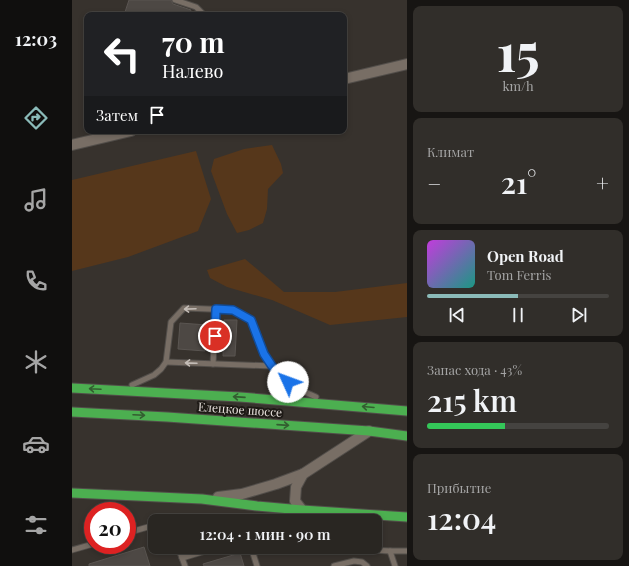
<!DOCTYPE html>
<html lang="ru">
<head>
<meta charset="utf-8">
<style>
	:root { --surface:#292622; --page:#312e2a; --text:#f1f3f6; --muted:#a5a5a5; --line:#454340; --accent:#8bbbb9 }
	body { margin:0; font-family:"Playfair Display",serif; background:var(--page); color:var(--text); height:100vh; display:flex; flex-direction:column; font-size:15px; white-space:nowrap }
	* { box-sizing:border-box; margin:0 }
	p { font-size:13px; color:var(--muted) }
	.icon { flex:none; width:22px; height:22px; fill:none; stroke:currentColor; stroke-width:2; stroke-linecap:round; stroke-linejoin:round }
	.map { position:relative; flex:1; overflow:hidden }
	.side { display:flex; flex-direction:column; gap:6px; padding:6px; background:#171513; width:222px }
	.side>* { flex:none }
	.hud { position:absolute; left:12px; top:12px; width:263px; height:122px; border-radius:8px; box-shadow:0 2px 6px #0003,0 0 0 1px var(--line); background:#202124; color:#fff; overflow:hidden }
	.speed { position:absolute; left:12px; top:502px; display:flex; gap:8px; font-size:20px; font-weight:700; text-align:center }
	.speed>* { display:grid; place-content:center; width:52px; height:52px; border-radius:50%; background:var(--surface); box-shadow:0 2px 6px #0003,0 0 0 1px var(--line); line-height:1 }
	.speed .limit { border:6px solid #d22; background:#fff; color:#111 }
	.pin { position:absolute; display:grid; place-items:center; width:34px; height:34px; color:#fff; margin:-17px; border:2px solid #fff; border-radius:50%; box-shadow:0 1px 4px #0007 }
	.me { position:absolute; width:44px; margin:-22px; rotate:313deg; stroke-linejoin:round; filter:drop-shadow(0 0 3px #0008) }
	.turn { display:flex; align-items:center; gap:14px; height:84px; padding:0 12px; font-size:18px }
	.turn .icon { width:52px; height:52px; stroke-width:2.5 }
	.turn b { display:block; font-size:28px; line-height:34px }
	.then { display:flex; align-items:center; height:38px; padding:0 12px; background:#0003; gap:8px; font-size:15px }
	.big { font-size:30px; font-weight:600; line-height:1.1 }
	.side .card { flex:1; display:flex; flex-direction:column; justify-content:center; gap:6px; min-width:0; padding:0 14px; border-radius:8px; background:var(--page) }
	.side .dial { align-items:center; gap:0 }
	.dial b { font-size:52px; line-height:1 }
	.song { display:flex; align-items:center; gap:12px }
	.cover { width:48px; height:48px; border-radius:6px; background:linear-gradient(135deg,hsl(290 70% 55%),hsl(170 70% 35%)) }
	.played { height:4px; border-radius:2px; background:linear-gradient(90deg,var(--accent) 50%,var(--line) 50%) }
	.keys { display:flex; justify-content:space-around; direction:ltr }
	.heat { display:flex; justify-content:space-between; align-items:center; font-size:22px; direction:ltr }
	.charge { height:6px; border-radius:3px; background:linear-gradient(90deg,#34c759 43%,var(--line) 0) }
	.trip { position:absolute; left:76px; top:514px; width:234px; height:40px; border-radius:8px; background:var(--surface); box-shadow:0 2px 6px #0003,0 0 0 1px var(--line); font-weight:600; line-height:40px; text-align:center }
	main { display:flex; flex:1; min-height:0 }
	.tabs { display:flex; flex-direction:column; width:72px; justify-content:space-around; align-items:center; background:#100f0e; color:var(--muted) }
	.tabs .icon { width:28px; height:28px }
	.tabs .current { color:var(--accent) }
	.tabs b { font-size:18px; color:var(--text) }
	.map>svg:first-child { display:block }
</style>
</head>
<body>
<main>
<nav class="tabs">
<b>12:03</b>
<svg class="icon current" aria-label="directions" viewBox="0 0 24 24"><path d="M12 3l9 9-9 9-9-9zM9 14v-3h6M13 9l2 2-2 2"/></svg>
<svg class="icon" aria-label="music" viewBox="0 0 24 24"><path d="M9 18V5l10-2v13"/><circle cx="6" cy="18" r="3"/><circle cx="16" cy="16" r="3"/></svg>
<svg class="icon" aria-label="phone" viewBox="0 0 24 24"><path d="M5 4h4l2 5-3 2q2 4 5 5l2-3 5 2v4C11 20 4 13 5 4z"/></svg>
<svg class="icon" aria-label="climate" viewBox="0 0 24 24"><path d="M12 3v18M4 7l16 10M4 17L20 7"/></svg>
<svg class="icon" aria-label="car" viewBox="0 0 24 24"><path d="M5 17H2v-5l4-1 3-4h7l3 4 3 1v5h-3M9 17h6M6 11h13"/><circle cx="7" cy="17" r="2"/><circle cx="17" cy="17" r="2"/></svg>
<svg class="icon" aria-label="filters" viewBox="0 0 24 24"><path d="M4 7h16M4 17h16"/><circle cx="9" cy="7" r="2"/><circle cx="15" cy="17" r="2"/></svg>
</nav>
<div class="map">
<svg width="335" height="566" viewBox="0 0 335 566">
	<rect width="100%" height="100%" fill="#37322d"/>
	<!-- green -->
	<g fill="#56371b">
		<path d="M200,145l9,19 2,9 -15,16 -1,20 -4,14 -14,7 -12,3 -10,-19 -16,-43 3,-12 30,-10z"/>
		<path d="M124,151l15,48 -13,32 -70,26 -56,14v-91z"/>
		<path d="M173,259l39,33h51l72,-9v34l-77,8 -58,-25 -45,-13 -17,-9 -3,-8z"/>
	</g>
	<!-- building -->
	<g fill="#4d4844" stroke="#5a5551">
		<path d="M57,0h42l2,4 18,6 -2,5h-55l-9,-3z"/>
		<path d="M152,320h13l-2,36h-12z"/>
		<path d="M108,323l27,2 -2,26 -27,-2z"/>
		<path d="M72,547l6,19h-61v-2z"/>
		<path d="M168,553l4,13h-40l-1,-2z"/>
	</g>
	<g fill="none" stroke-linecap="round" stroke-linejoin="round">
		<defs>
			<g id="lane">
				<path d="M103,0l21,7 8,8"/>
				<path d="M94,362l106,4"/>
				<path d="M141,364l3,-55"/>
				<path d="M60,385l22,-10 7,-6 5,-7 5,-40 13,-14 49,2 18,10 13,34 8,12 9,10 15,12 20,9"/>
				<path d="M55,533l28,-8"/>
				<path d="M106,547l7,19"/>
				<path d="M179,547l6,19"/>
				<path d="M247,547l71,4"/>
				<path d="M0,550l21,-6"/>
				<path d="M110,558l37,-11"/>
				<path d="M262,566l20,-5 8,1 5,4"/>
				<path d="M323,566l-5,-15h17"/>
			</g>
			<g id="street">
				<path d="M272,79l63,-15"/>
				<path d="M0,145l59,-14"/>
				<path d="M146,497l24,-3 34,-10 27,-10"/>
				<path d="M230,510l-7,-9 1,-14 7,-13 66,-43"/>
			</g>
			<g id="fast">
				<path d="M0,388l168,9 167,14"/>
				<path d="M0,412l95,5 202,14 38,5"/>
				<path d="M0,493l130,6 55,7 45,4 105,7"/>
			</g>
		</defs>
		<!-- lane casing -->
		<use href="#lane" stroke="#524e4a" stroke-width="7"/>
		<!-- street casing -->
		<use href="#street" stroke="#524e4a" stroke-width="12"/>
		<!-- fast casing -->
		<use href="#fast" stroke="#524e4a" stroke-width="11"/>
		<!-- lane -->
		<use href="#lane" stroke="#786e65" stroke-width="5"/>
		<!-- street -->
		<use href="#street" stroke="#786e65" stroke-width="10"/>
		<!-- fast -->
		<use href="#fast" stroke="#4caf50" stroke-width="9"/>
	</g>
	<!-- one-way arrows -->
	<defs><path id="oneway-shaft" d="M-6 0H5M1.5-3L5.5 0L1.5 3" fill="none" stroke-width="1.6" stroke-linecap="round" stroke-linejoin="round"/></defs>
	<g stroke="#c4bdb7">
		<use href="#oneway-shaft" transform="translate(118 309) rotate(178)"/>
		<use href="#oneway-shaft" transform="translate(119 363) rotate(-178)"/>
	</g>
	<g stroke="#335d30">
		<use href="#oneway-shaft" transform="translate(23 389) rotate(-177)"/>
		<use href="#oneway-shaft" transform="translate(167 397) rotate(-176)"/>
		<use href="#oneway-shaft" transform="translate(296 407) rotate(-175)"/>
		<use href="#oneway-shaft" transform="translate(67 415) rotate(3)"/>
		<use href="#oneway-shaft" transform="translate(211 425) rotate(4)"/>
	</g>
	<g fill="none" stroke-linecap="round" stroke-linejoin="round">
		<defs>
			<path id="route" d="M143,336l1,-27 17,1 18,10 13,34 8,12 9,10 7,6"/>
		</defs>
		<!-- route casing -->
		<use href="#route" stroke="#114b97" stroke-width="10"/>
		<!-- route -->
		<use href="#route" stroke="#1a73e8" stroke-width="7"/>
	</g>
	<g text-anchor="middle" stroke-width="4" stroke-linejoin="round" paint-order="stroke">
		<!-- street labels -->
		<g font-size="12" fill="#e5dfda" stroke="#1e1a16">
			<text transform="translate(168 410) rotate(4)" y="4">Елецкое шоссе</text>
		</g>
	</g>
</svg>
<div class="speed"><div class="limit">20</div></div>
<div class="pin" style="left:143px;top:336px;background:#d93025"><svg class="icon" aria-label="arrive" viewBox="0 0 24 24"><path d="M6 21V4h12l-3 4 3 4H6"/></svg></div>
<svg class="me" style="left:216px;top:382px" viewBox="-20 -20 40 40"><circle r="19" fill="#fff"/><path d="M0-13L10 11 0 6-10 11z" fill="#1a73e8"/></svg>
<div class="trip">12:04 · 1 мин · 90 m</div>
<div class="hud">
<div class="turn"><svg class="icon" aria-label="left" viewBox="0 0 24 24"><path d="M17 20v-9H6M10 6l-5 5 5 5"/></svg><div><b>70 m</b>Налево</div></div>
<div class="then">Затем<svg class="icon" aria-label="arrive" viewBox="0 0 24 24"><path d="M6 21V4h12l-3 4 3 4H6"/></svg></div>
</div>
</div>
<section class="side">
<div class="card dial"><b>15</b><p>km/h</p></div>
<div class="card"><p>Климат</p>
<div class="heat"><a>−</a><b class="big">21°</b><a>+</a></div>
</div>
<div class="card">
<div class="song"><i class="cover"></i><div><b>Open Road</b><p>Tom Ferris</p></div></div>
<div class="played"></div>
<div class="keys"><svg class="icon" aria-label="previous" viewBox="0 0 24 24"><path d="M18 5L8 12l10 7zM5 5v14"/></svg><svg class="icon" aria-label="pause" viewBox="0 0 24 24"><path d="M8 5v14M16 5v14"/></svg><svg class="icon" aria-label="next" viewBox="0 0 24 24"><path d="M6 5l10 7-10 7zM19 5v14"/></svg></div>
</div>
<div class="card"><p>Запас хода · 43%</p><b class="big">215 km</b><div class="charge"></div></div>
<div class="card"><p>Прибытие</p><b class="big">12:04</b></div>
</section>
</main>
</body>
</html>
